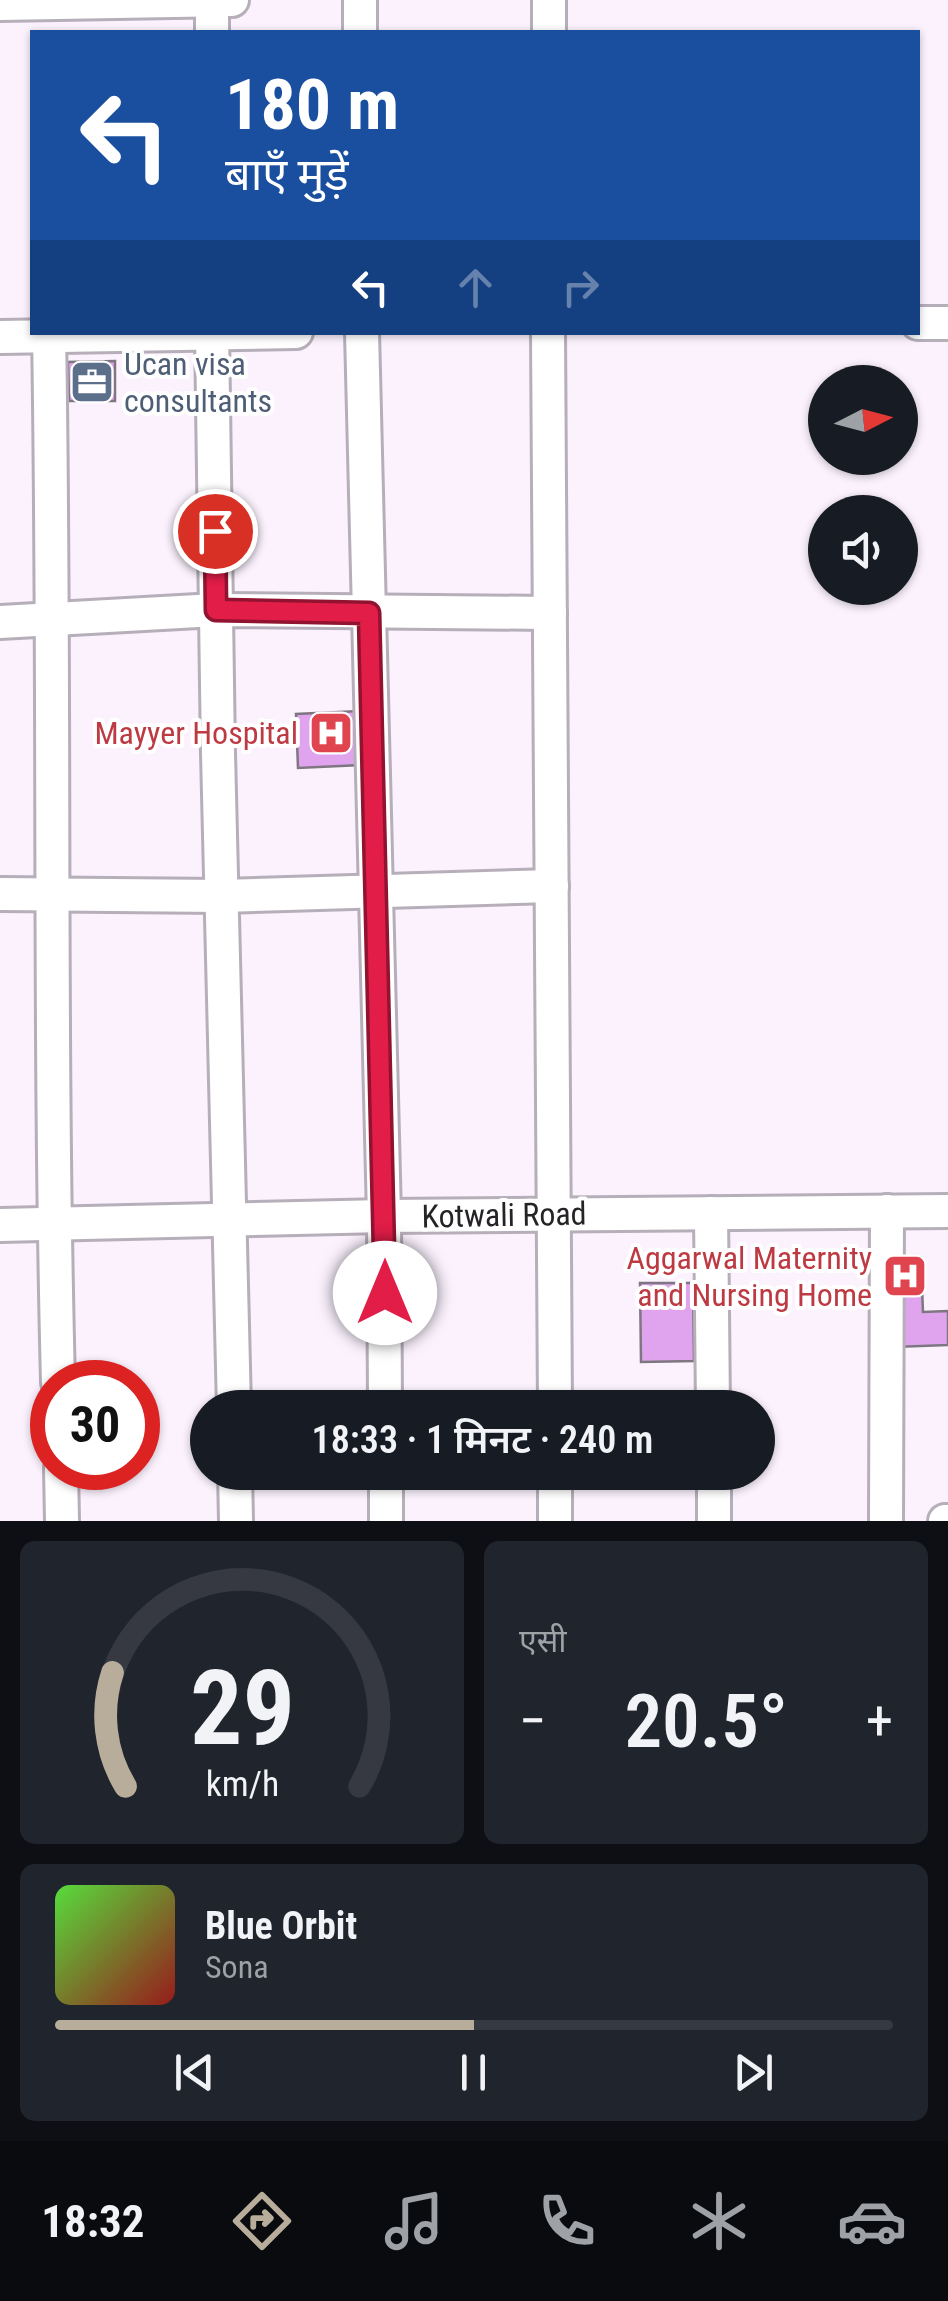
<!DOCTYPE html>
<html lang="hi">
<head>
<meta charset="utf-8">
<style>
	:root { --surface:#171b24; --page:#20242c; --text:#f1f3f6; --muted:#9ea1a6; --line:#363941; --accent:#b8ad9a }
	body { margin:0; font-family:"Roboto Condensed","Noto Sans Devanagari",sans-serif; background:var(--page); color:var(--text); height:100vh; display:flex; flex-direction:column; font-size:38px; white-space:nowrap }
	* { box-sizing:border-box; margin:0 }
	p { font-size:32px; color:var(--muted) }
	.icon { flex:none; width:55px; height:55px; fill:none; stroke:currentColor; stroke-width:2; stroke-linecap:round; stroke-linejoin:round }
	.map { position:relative; height:1521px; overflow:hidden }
	.details { display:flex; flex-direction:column; gap:20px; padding:20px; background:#0d0f14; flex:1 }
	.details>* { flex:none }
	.top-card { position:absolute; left:30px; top:30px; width:890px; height:305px; border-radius:0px; box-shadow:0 2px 8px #0004; background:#1a4fa0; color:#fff; overflow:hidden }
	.needle { width:65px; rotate:84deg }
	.buttons { position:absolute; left:808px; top:365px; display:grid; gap:20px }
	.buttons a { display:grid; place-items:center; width:110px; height:110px; border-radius:50%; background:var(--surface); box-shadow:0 2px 8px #0004; font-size:50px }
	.speed { position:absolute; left:30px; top:1360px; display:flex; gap:20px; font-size:50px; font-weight:700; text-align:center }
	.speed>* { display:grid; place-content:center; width:130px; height:130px; border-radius:50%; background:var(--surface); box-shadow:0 2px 8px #0004; line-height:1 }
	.speed .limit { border:15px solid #d22; background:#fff; color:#111 }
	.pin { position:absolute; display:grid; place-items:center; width:85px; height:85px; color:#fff; margin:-42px; border:5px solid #fff; border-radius:50%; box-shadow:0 2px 10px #0007 }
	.me { position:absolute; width:110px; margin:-55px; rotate:0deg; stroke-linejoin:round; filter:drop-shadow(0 0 8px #0008) }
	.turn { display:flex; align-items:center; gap:35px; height:210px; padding:0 30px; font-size:45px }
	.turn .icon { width:130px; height:130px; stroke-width:2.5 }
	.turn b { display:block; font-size:70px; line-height:85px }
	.lanes { display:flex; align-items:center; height:95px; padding:0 30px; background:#0003; justify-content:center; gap:50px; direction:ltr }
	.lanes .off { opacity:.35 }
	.big { font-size:75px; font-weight:600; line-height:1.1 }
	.details .card { flex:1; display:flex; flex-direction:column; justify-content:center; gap:15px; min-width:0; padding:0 35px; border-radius:15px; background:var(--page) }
	.details .dial { align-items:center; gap:0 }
	.dial svg { height:260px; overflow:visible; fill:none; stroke:var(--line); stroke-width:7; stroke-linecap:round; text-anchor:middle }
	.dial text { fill:var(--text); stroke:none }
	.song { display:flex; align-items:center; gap:30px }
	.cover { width:120px; height:120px; border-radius:15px; background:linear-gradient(135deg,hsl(110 70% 55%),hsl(0 70% 35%)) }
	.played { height:10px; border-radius:5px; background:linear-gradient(90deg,var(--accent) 50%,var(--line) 50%) }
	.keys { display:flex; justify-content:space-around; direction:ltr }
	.heat { display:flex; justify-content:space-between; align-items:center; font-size:55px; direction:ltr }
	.details .tiles { flex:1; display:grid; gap:20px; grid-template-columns:1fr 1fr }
	.card:last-child { grid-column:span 2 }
	.trip { position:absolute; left:190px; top:1390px; width:585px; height:100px; border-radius:50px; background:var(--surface); box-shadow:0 2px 8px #0004; font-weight:600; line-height:100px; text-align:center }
	.dock { display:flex; height:160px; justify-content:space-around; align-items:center; background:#090b0e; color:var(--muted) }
	.dock .icon { width:70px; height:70px }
	.dock .on { color:var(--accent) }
	.dock b { font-size:45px; color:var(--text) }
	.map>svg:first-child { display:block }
</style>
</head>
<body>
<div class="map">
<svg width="948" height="1521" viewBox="0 0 948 1521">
	<rect width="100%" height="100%" fill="#fbf2fe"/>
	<!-- building -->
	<g fill="#e0a4ef" stroke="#7e7680" stroke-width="2.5">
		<path d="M115,361v40h-46l-1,-39z"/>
		<path d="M359,711l2,54 -63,3 -2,-54z"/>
		<path d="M921,1261l2,51 25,-1v34l-54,2 -3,-85z"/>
		<path d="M640,1283h53l1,78 -53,1z"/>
	</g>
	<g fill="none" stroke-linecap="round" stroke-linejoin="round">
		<defs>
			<g id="minor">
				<path d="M212,0v32"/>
				<path d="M360,0v32"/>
				<path d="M0,4l232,-4"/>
				<path d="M549,32v-32"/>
				<path d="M918,323h30"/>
				<path d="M49,332c6,350 0,701 9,1050"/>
				<path d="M212,332l6,421 16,655"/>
				<path d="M362,332l22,884 1,192"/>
				<path d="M548,332l7,1076"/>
				<path d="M0,337l296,-5"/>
				<path d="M0,622l216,-12 334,3"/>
				<path d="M0,894l222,2 330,-10"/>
				<path d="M711,1213l2,195"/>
				<path d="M0,1225l384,-9 564,-5"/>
				<path d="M61,1468l1,53"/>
				<path d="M235,1472l1,49"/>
				<path d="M386,1472v49"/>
				<path d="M714,1472v49"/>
				<path d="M555,1521v-49"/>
				<path d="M886,1521l1,-310"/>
				<path d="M945,1521h3"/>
			</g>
		</defs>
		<!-- minor casing -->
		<use href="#minor" stroke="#b6aeb9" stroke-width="38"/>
		<!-- minor -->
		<use href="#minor" stroke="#fff" stroke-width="32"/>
	</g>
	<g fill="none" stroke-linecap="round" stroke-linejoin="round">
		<defs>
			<path id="route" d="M215,531l1,79 153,3 16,680"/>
		</defs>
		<!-- route casing -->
		<use href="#route" stroke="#92132f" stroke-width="25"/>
		<!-- route -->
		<use href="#route" stroke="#e11d48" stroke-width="18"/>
	</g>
	<!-- icons -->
	<defs>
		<symbol id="office-square" viewBox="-11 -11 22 22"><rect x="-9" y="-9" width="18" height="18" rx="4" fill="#5c6f8a" stroke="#fff"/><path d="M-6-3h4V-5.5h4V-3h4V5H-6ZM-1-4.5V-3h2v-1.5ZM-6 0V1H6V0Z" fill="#fff"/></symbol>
		<symbol id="hospital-square" viewBox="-11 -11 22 22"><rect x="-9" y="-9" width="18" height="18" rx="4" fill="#e0444e" stroke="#fff"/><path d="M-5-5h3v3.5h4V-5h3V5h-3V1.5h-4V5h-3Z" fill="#fff"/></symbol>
	</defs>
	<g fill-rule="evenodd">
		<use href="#office-square" x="67" y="357" width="50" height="50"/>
		<use href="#hospital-square" x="306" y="708" width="50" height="50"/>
		<use href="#hospital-square" x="880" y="1251" width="50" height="50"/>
	</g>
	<g text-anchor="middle" stroke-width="8" stroke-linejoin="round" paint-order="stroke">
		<!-- service labels -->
		<g font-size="32" fill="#4e5e75" stroke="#fff" text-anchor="start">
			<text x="124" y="375">Ucan visa<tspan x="124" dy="37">consultants</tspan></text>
		</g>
		<!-- health labels -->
		<g font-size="32" fill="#be3a42" stroke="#fff" text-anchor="end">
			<text x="298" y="744">Mayyer Hospital</text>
			<text x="872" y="1269">Aggarwal Maternity<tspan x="872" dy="37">and Nursing Home</tspan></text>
		</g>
		<!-- street labels -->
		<g font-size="32" fill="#262327" stroke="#fff">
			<text transform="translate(504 1215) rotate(-1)" y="11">Kotwali Road</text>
		</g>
	</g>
</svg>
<div class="buttons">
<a><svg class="needle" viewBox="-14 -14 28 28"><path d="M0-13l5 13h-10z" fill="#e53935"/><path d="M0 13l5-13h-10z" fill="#9ea1a6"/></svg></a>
<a><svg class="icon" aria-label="sound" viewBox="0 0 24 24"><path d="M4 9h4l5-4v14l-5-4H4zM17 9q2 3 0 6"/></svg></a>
</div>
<div class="speed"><div class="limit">30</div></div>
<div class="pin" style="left:215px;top:531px;background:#d93025"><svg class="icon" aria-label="arrive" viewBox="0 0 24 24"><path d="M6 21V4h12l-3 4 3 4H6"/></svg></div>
<svg class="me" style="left:385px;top:1293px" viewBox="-20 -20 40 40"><circle r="19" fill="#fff"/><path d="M0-13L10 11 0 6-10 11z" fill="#e11d48"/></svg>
<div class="trip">18:33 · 1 मिनट · 240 m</div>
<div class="top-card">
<div class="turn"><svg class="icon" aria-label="left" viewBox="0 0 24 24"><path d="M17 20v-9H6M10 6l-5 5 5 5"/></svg><div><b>180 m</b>बाएँ मुड़ें</div></div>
<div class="lanes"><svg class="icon" aria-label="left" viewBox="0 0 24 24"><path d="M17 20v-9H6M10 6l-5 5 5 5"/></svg><svg class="icon off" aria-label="ahead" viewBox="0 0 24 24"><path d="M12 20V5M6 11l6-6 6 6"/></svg><svg class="icon off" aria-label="right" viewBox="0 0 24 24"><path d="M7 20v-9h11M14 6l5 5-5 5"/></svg></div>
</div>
</div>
<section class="details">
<div class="tiles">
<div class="card dial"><svg viewBox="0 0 100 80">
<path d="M14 69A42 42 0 1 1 86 69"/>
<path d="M14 69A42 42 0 0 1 10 34" stroke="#b8ad9a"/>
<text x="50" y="56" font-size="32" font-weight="700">29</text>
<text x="50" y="72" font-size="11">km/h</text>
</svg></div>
<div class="card"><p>एसी</p>
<div class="heat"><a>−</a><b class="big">20.5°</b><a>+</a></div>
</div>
<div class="card">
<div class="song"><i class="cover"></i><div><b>Blue Orbit</b><p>Sona</p></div></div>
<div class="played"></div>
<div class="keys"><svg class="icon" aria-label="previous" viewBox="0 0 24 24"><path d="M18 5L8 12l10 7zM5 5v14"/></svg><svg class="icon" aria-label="pause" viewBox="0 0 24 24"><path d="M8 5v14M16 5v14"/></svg><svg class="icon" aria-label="next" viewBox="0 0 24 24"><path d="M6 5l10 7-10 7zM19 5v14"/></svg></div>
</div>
</div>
</section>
<nav class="dock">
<b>18:32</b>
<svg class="icon on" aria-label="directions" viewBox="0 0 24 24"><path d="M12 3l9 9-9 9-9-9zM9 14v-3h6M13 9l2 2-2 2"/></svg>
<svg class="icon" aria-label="music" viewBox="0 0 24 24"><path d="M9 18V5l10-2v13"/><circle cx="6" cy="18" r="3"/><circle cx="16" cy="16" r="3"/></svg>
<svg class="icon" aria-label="phone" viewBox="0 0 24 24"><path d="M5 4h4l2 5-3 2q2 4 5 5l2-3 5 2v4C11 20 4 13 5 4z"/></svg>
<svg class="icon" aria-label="climate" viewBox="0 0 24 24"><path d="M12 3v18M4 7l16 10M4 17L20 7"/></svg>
<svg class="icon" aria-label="car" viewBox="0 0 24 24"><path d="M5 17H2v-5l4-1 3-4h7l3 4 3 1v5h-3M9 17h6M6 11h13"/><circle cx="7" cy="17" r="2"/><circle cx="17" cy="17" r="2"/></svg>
</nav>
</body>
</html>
